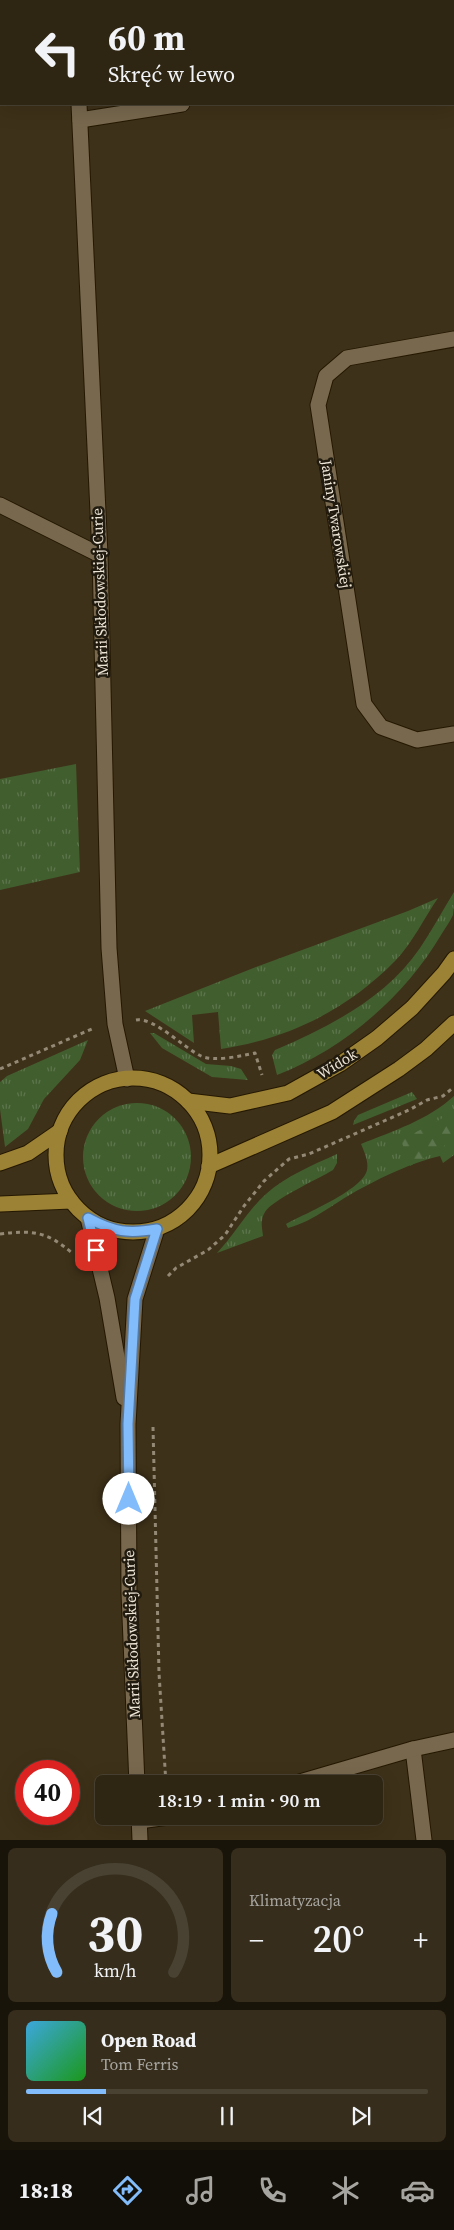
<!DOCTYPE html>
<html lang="pl">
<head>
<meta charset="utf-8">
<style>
	:root { --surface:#2e2513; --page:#362d1c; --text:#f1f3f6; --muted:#a7a5a0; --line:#494233; --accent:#83bcfb }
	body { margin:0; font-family:"Source Serif 4",serif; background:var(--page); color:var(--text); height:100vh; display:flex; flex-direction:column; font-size:19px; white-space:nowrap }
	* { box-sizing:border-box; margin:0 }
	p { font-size:16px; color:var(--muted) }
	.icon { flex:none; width:28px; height:28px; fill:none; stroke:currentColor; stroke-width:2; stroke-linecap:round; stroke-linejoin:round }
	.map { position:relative; height:1840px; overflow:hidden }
	.panel { display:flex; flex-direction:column; gap:8px; padding:8px; background:#19140a; flex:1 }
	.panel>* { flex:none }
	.top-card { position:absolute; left:0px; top:0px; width:455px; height:105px; box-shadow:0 5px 20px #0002,0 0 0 1px var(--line); background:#2e2513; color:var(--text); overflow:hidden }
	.speed { position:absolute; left:15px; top:1760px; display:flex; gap:10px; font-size:25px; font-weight:700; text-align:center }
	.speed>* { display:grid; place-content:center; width:65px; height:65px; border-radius:50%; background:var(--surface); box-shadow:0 5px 20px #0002,0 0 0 1px var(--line); line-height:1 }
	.speed .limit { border:8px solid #d22; background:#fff; color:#111 }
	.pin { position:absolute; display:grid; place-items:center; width:42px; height:42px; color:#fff; margin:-21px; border-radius:10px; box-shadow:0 2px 8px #0006 }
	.me { position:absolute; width:55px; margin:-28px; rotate:0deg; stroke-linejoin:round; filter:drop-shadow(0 0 4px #0008) }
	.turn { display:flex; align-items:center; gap:18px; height:105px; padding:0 25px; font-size:22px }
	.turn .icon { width:65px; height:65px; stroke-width:2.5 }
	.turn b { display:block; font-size:35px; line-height:42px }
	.big { font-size:38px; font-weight:600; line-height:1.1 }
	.panel .card { flex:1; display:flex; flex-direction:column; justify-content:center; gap:8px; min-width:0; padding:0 18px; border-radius:8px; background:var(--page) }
	.panel .dial { align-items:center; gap:0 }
	.dial svg { height:130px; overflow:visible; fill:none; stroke:var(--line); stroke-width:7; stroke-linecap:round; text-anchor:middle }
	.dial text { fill:var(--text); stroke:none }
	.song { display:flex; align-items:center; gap:15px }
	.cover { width:60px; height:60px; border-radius:8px; background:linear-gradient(135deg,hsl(200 70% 55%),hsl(120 70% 35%)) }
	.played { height:5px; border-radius:2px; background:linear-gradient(90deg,var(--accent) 20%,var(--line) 20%) }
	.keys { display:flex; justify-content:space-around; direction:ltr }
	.heat { display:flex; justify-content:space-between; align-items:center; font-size:28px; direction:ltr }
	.panel .tiles { flex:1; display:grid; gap:8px; grid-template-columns:1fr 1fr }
	.card:last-child { grid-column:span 2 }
	.trip { position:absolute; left:95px; top:1775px; width:288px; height:50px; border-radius:8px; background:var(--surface); box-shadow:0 5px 20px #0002,0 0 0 1px var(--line); font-weight:600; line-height:50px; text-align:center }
	.dock { display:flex; height:80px; justify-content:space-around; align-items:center; background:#120f08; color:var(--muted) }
	.dock .icon { width:35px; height:35px }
	.dock .active { color:var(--accent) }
	.dock b { font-size:22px; color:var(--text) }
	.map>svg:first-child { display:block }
</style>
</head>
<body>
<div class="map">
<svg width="454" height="1840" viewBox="0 0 454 1840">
	<defs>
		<pattern id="grass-tufts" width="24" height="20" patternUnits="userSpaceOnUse" patternTransform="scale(1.25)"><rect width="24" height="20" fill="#415e2e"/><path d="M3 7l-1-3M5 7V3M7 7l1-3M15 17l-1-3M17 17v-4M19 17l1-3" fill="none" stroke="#5d754c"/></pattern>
		<pattern id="forest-firs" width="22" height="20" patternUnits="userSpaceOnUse" patternTransform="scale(1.25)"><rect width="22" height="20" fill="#415e2e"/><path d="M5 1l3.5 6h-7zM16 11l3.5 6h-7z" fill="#5d754c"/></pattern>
	</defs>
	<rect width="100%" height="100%" fill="#3e3119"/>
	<!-- grass -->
	<g fill="url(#grass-tufts)">
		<path d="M76,764l4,108 -80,18v-111z"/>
		<path d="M454,892c0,7 0,17 -1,23 -3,7 -8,13 -12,20 -36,61 -97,114 -164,140l-5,-20 3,-5c54,-23 111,-52 145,-102 12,-18 23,-38 34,-56z"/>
		<path d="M438,898c-14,20 -26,46 -43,63 -48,49 -107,78 -174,88l-3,-37 -26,3 2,28 -49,-32 111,-44 152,-56z"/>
		<path d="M150,1033h4l52,31 25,2 10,3 7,11 -36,-3 -50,-29z"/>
		<path d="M88,1040l-8,20 -36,39 -16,30 -23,18 -5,-38v-27l7,-6z"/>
		<path d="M412,1092l5,7 -64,26 1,-4 4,-6z"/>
		<path d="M454,1096v59l-11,8 -3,-7c-26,6 -54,19 -78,32 -26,13 -47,33 -74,40l-2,-4c18,-10 77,-34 81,-54 2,-8 -3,-19 -6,-26 32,-13 67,-24 93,-48z"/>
		<circle cx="137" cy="1157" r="54"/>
		<path d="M337,1154v9l-4,7c-15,9 -61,30 -68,42 -5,8 -3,15 -2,24l-46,17c18,-19 30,-42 49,-59 20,-18 47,-29 71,-40z"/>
	</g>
	<!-- forest -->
	<path fill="url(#forest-firs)" d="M454,1109v26l-11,12 -33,19 -9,-26 40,-21z"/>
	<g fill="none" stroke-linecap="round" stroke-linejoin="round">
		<defs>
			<g id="minor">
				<path d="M76,0v1"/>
				<path d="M79,104l21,451 9,393 6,76 12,55"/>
				<path d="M80,120l102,-16"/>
				<path d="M454,339l-107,19 -21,18 -8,29 46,299 17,23 36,13 37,-6"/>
				<path d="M0,505l100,50"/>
				<path d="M88,1218l19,80 17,100"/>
				<path d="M413,1749l11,91"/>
				<path d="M137,1784l-8,-191 -1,-169 7,-125 22,-70"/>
				<path d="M293,1784l120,-35 41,-9"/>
				<path d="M139,1816l1,24"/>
				<path d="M139,1821l37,-5"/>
			</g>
			<g id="major">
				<circle cx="133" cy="1155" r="77"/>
				<path d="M188,1101l42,5 58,-13 52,-29 37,-26 35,-30 32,-35 10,-14"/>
				<path d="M0,1163l28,-10 32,-22"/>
				<path d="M209,1166l123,-54 67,-43 27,-20 28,-26"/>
				<path d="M0,1204l71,-3"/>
			</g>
		</defs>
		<!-- minor casing -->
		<use href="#minor" stroke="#251802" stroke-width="17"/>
		<!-- major casing -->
		<use href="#major" stroke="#251802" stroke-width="17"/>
		<!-- path -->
		<g stroke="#938975" stroke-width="3" stroke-dasharray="4 4" stroke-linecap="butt">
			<path d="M136,1020c18,-3 48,28 65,36 13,6 40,0 54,-3l7,22"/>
			<path d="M0,1069l94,-41"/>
			<path d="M0,1234c31,-4 47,-3 72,19"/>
			<path d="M168,1276l8,-8 32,-18 17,-15 19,-29 20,-25 25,-22 20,-5 100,-44 18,-10 16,-4 11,-9"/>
			<path d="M153,1427l6,246 7,111"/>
		</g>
		<!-- minor -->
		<use href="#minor" stroke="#77684e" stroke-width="15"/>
		<!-- major -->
		<use href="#major" stroke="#9c8235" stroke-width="15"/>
	</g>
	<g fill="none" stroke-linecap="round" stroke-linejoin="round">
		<defs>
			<path id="route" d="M96,1250l-8,-32c26,14 40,16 69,11l-22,70 -7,125 1,75"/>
		</defs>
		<!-- route casing -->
		<use href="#route" stroke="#557aa3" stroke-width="12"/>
		<!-- route -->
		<use href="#route" stroke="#83bcfb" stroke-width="9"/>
	</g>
	<g text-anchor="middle" stroke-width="5" stroke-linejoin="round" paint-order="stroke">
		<!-- street labels -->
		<g font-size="15" fill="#ede5d6" stroke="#201a0f">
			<text transform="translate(336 524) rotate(81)" y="5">Janiny Twarowskiej</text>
			<text transform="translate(100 592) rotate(-92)" y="5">Marii Skłodowskiej-Curie</text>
			<text transform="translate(337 1064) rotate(-31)" y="5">Widok</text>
			<text transform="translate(132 1634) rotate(-92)" y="5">Marii Skłodowskiej-Curie</text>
		</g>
	</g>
</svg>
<div class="speed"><div class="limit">40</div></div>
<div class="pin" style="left:96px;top:1250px;background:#d93025"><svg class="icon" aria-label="arrive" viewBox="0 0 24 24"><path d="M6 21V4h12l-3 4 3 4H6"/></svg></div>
<svg class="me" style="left:129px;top:1499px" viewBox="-20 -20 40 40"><circle r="19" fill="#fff"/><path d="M0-13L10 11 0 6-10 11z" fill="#83bcfb"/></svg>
<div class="trip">18:19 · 1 min · 90 m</div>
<div class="top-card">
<div class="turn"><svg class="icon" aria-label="left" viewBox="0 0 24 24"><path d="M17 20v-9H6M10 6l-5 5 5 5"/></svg><div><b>60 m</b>Skręć w lewo</div></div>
</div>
</div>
<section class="panel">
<div class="tiles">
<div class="card dial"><svg viewBox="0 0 100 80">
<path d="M14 69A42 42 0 1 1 86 69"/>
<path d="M14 69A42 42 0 0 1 11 33" stroke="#83bcfb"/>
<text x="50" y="56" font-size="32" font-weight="700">30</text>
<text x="50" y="72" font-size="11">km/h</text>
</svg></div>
<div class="card"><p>Klimatyzacja</p>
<div class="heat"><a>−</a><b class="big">20°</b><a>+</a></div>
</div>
<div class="card">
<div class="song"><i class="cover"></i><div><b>Open Road</b><p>Tom Ferris</p></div></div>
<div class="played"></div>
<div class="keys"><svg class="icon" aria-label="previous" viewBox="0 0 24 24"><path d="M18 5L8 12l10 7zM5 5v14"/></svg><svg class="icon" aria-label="pause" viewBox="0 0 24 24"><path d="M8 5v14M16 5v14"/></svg><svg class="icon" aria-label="next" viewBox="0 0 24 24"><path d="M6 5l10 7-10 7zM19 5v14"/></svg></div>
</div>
</div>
</section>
<nav class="dock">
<b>18:18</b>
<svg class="icon active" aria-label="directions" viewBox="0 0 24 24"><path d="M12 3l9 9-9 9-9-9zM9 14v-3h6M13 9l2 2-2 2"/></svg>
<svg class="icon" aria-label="music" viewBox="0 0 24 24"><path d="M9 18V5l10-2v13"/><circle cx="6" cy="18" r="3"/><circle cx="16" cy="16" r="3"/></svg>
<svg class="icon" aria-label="phone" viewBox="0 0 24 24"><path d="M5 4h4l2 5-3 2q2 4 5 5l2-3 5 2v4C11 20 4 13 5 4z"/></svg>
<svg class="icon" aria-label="climate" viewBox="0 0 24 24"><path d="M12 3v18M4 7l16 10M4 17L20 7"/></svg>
<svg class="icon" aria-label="car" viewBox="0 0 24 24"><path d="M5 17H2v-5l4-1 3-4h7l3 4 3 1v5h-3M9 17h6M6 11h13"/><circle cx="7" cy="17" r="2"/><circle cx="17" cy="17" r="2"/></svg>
</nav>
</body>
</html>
